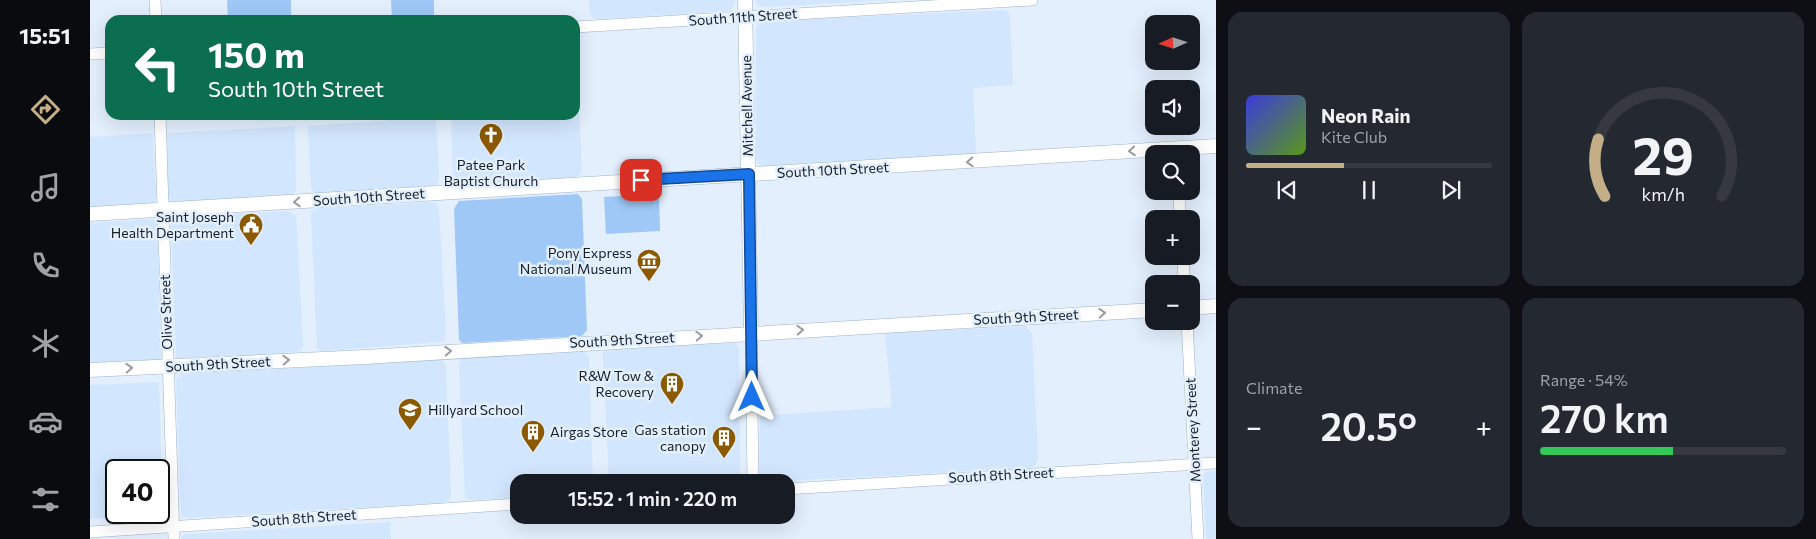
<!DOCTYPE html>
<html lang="en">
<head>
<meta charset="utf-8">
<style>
	:root { --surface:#171b24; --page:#242831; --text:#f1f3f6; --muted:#9ea1a6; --line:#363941; --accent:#c3ae87 }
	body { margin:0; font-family:Commissioner,sans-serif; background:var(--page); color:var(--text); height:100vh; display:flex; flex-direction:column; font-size:19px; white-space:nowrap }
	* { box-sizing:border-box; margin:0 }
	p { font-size:16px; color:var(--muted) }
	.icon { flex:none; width:28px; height:28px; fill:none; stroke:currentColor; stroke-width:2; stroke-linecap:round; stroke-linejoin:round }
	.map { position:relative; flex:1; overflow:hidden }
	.side { display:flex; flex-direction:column; gap:12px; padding:12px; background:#0d0f14; width:600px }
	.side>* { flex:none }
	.top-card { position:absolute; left:15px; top:15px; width:475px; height:105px; border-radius:15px; box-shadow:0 5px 20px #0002; background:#0b6e4f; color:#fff; overflow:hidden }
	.needle { width:32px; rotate:267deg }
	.tools { position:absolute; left:1055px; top:15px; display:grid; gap:10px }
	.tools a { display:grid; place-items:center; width:55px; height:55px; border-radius:10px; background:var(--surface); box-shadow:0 5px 20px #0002; font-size:25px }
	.speed { position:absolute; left:15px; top:459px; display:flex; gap:10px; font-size:25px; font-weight:700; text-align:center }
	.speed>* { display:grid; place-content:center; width:65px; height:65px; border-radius:50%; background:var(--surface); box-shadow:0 5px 20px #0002; line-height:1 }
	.speed .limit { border:2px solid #111; border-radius:8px; background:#fff; color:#111 }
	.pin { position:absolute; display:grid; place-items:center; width:42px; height:42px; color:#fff; margin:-21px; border-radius:10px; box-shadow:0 2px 8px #0006 }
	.me { position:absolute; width:55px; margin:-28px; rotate:0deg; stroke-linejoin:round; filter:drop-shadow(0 0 4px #0008) }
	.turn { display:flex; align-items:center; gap:18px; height:105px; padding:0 20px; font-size:22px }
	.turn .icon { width:65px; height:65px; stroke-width:2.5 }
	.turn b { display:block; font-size:35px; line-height:42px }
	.big { font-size:38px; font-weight:600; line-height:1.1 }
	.side .tile { flex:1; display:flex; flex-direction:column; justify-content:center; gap:8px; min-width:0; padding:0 18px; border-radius:15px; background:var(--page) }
	.side .dial { align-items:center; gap:0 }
	.dial svg { height:130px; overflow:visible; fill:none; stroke:var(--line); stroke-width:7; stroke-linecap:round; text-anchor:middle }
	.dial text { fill:var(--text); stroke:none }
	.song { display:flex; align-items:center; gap:15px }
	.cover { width:60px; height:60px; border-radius:8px; background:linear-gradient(135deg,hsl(240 70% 55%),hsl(90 70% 35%)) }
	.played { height:5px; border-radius:2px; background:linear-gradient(90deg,var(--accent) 40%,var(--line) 40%) }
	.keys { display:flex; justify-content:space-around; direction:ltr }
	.heat { display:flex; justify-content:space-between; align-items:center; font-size:28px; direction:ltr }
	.charge { height:8px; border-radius:4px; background:linear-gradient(90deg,#34c759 54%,var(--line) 0) }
	.side .tiles { flex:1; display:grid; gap:12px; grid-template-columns:repeat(2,1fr) }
	.trip { position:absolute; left:420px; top:474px; width:285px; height:50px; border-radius:15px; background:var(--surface); box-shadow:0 5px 20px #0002; font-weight:600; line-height:50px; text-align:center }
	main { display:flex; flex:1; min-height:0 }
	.dock { display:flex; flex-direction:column; width:90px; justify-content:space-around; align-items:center; background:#090b0e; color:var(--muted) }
	.dock .icon { width:35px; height:35px }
	.dock .current { color:var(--accent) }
	.dock b { font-size:22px; color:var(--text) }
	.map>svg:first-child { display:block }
</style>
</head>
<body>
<main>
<nav class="dock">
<b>15:51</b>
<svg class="icon current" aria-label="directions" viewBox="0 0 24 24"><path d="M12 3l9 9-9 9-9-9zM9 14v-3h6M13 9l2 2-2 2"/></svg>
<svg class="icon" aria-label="music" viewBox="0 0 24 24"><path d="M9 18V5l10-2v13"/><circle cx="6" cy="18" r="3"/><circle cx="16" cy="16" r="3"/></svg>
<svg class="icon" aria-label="phone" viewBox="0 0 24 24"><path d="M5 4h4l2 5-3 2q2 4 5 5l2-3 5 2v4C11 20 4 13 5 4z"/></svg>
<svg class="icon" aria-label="climate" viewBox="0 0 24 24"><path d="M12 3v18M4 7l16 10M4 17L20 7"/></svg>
<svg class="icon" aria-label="car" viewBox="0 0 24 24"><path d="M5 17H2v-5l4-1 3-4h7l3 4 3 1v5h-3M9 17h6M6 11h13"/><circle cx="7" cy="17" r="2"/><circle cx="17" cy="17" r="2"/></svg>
<svg class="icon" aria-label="filters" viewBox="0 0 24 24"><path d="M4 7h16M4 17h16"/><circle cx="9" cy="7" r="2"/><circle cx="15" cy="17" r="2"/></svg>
</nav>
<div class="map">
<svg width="1126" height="539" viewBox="0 0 1126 539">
	<rect width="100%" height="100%" fill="#e3effd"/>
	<!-- built -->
	<g fill="#d2e6fd" fill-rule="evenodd">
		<path d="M499,0h146v1l-2,7 -5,3 -132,8 -4,-2 -3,-6z"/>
		<path d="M666,0h140l-133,7 -5,-2z"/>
		<path d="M916,10l3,3 1,4 3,68 -40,3 3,66 -213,13 -4,-3 -3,-6v-131l2,-3 4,-3z"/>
		<path d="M485,37l7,132 -2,6 -6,3 -115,6 -4,-1 -2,-5 -2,-61 29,-2h95z"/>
		<path d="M346,117l3,60 -1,6 -4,4 -117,6 -4,-1 -2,-4 -3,-62z"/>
		<path d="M205,126l1,65 -3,4 -119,8 -4,-3 -2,-6 -1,-61z"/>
		<path d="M63,133l3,65 -2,4 -3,3 -61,3v-71z"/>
		<path d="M345,202l4,6 7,128 -2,6 -123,9 -4,-3 -6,-134 2,-4 3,-2z"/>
		<path d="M199,211l7,5 7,129 -2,5 -4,2 -117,8 -4,-1 -5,-138 8,-4z"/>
		<path d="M62,219l4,2 1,3 5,130 -2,6 -70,5v-142z"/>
		<path d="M936,326l6,7 6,126 -3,6 -5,3 -262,14 -7,-2 -2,-6 1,-58 132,-9 -7,-74z"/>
		<path d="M644,343l5,5 1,128 -2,6h-129l-6,-129 3,-4z"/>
		<path d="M493,351l6,5 4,126h-74v16l-49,2 -5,-2 -6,-135 2,-4 4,-1z"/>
		<path d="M350,360l4,1 2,5 5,128 -2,6 -7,3 -255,15 -4,-2 -2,-4 -5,-132 2,-4 5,-2z"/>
		<path d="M69,382l4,133 -73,4v-134zM26,470h43v42h-43z"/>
		<path d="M1126,470v68l-10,1 -3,-63 2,-4z"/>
		<path d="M300,522l1,17h-210l2,-4 5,-1z"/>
	</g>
	<!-- green -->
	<g fill="#9fc8f6">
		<path d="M137,0h64v20h-63z"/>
		<path d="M301,0h43v20h-42z"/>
		<path d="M488,194l4,5 5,131 -5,6 -120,7 -3,-3 -5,-131 5,-8z"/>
		<path d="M569,194l1,37 -54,3 -2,-37z"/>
	</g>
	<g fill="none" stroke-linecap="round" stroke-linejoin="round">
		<defs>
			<g id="minor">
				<path d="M65,0l1,20"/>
				<path d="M485,27l457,-27"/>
				<path d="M0,54l20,-1"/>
				<path d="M70,115l14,424"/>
				<path d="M1089,191l1,28"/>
				<path d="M1093,256l1,28"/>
				<path d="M1097,321l11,218"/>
				<path d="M661,333l2,149"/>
				<path d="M696,489l430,-26"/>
				<path d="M0,532l429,-28"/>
			</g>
			<g id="major">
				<path d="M655,0l6,333"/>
				<path d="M0,214l1126,-68"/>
				<path d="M1101,308l25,-2"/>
				<path d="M0,370l275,-13 789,-47"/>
			</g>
		</defs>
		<!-- minor casing -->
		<use href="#minor" stroke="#9fb2c8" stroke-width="12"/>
		<!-- major casing -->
		<use href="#major" stroke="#9fb2c8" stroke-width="15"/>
		<!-- minor -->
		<use href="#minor" stroke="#fff" stroke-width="11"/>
		<!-- major -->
		<use href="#major" stroke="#fff" stroke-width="14"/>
	</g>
	<!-- one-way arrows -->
	<defs><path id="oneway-chevron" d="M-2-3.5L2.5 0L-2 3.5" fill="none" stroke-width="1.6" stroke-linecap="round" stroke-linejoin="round" transform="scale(1.25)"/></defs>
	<g stroke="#979a9e">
		<use href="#oneway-chevron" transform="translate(1042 151) rotate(176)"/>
		<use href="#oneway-chevron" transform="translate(880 162) rotate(177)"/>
		<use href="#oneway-chevron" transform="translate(207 202) rotate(177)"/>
		<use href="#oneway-chevron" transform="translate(1012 313) rotate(-3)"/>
		<use href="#oneway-chevron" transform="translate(710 330) rotate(-3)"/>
		<use href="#oneway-chevron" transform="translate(609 336) rotate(-3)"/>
		<use href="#oneway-chevron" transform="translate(358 351) rotate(-4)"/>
		<use href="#oneway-chevron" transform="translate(196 360) rotate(-3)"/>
		<use href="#oneway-chevron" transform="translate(39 368) rotate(-3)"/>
	</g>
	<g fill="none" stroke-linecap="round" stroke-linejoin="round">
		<defs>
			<path id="route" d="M551,180l108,-6 3,223"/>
		</defs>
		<!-- route casing -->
		<use href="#route" stroke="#114b97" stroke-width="12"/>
		<!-- route -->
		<use href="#route" stroke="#1a73e8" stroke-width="9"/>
	</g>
	<!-- icons -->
	<defs>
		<symbol id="church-pin" viewBox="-11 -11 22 30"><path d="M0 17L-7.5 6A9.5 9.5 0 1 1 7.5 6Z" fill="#8a5900" stroke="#e3effd"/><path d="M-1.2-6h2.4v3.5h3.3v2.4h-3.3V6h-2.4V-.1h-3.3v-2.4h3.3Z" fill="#fff"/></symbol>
		<symbol id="civic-pin" viewBox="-11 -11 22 30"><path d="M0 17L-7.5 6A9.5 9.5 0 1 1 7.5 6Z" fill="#8a5900" stroke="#e3effd"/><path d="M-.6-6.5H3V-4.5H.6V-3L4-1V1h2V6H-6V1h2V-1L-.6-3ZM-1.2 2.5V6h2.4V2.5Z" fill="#fff"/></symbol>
		<symbol id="museum-pin" viewBox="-11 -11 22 30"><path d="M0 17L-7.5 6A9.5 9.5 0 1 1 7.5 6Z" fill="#8a5900" stroke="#e3effd"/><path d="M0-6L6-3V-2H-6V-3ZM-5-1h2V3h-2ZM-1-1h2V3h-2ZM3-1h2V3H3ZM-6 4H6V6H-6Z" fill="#fff"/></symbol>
		<symbol id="building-pin" viewBox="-11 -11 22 30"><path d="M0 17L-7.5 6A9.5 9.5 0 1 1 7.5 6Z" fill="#8a5900" stroke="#e3effd"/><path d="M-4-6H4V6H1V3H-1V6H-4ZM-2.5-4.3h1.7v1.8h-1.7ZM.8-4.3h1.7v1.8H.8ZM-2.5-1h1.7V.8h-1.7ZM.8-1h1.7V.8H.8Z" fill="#fff"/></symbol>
		<symbol id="school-pin" viewBox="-11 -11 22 30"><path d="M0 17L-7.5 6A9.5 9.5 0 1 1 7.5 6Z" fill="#8a5900" stroke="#e3effd"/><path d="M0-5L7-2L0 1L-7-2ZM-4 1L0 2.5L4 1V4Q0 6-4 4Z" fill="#fff"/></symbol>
	</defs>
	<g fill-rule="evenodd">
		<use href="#church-pin" x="387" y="121" width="28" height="38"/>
		<use href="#civic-pin" x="147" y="211" width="28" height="38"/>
		<use href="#museum-pin" x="545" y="247" width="28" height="38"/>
		<use href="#building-pin" x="568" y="370" width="28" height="38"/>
		<use href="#school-pin" x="306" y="396" width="28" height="38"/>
		<use href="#building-pin" x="429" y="418" width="28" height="38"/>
		<use href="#building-pin" x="620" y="424" width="28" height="38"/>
	</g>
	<g text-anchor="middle" stroke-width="5" stroke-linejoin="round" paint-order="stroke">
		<!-- street labels -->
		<g font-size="14" fill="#171f27" stroke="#e3effd">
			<text transform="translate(653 17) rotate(-4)" y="5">South 11th Street</text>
			<text transform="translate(657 106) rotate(-91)" y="5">Mitchell Avenue</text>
			<text transform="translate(743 170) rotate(-3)" y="5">South 10th Street</text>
			<text transform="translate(279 197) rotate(-4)" y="5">South 10th Street</text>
			<text transform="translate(76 312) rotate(-92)" y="5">Olive Street</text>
			<text transform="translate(936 317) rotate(-3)" y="5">South 9th Street</text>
			<text transform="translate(532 340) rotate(-3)" y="5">South 9th Street</text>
			<text transform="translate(128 364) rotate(-3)" y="5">South 9th Street</text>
			<text transform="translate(1103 430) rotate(-93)" y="5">Monterey Street</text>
			<text transform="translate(911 475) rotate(-3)" y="5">South 8th Street</text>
			<text transform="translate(214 518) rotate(-4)" y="5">South 8th Street</text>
		</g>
		<!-- poi labels -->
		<g font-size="14" fill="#171f27" stroke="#e3effd" text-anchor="end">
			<text x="401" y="170" text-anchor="middle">Patee Park<tspan x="401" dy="16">Baptist Church</tspan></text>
			<text x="144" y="222">Saint Joseph<tspan x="144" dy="16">Health Department</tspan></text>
			<text x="542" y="258">Pony Express<tspan x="542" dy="16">National Museum</tspan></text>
			<text x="564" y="381">R&amp;W Tow &amp;<tspan x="564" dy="16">Recovery</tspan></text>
			<text x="338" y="415" text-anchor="start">Hillyard School</text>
			<text x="616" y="435">Gas station<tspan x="616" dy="16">canopy</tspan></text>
			<text x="460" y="437" text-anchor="start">Airgas Store</text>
		</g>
	</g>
</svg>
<div class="tools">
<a><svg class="needle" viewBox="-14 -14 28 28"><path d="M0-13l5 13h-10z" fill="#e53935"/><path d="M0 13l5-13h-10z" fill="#9ea1a6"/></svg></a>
<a><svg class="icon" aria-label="sound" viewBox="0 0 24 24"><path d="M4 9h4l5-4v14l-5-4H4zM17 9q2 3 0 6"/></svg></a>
<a><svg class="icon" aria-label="search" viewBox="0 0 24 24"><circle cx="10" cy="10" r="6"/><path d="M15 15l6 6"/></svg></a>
<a>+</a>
<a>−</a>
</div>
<div class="speed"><div class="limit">40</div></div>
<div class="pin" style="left:551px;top:180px;background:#d93025"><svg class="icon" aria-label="arrive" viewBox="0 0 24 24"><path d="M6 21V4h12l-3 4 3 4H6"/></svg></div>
<svg class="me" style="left:662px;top:397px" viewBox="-20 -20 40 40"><path d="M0-17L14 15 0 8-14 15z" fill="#1a73e8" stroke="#fff" stroke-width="4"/></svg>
<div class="trip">15:52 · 1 min · 220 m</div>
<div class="top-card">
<div class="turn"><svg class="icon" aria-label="left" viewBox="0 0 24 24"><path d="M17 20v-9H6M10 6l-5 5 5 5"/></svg><div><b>150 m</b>South 10th Street</div></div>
</div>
</div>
<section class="side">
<div class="tiles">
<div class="tile">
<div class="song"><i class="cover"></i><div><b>Neon Rain</b><p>Kite Club</p></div></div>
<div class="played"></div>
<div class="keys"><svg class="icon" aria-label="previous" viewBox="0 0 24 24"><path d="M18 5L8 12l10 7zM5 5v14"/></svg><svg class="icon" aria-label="pause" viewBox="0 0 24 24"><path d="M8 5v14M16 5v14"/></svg><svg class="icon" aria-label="next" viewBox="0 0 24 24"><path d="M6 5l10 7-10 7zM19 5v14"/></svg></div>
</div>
<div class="tile dial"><svg viewBox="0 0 100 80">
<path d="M14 69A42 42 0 1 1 86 69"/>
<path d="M14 69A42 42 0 0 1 10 34" stroke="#c3ae87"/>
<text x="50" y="56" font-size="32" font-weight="700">29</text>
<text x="50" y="72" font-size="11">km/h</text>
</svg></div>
<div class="tile"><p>Climate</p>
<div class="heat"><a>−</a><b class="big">20.5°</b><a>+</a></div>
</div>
<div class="tile"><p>Range · 54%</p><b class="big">270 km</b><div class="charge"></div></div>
</div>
</section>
</main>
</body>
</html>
